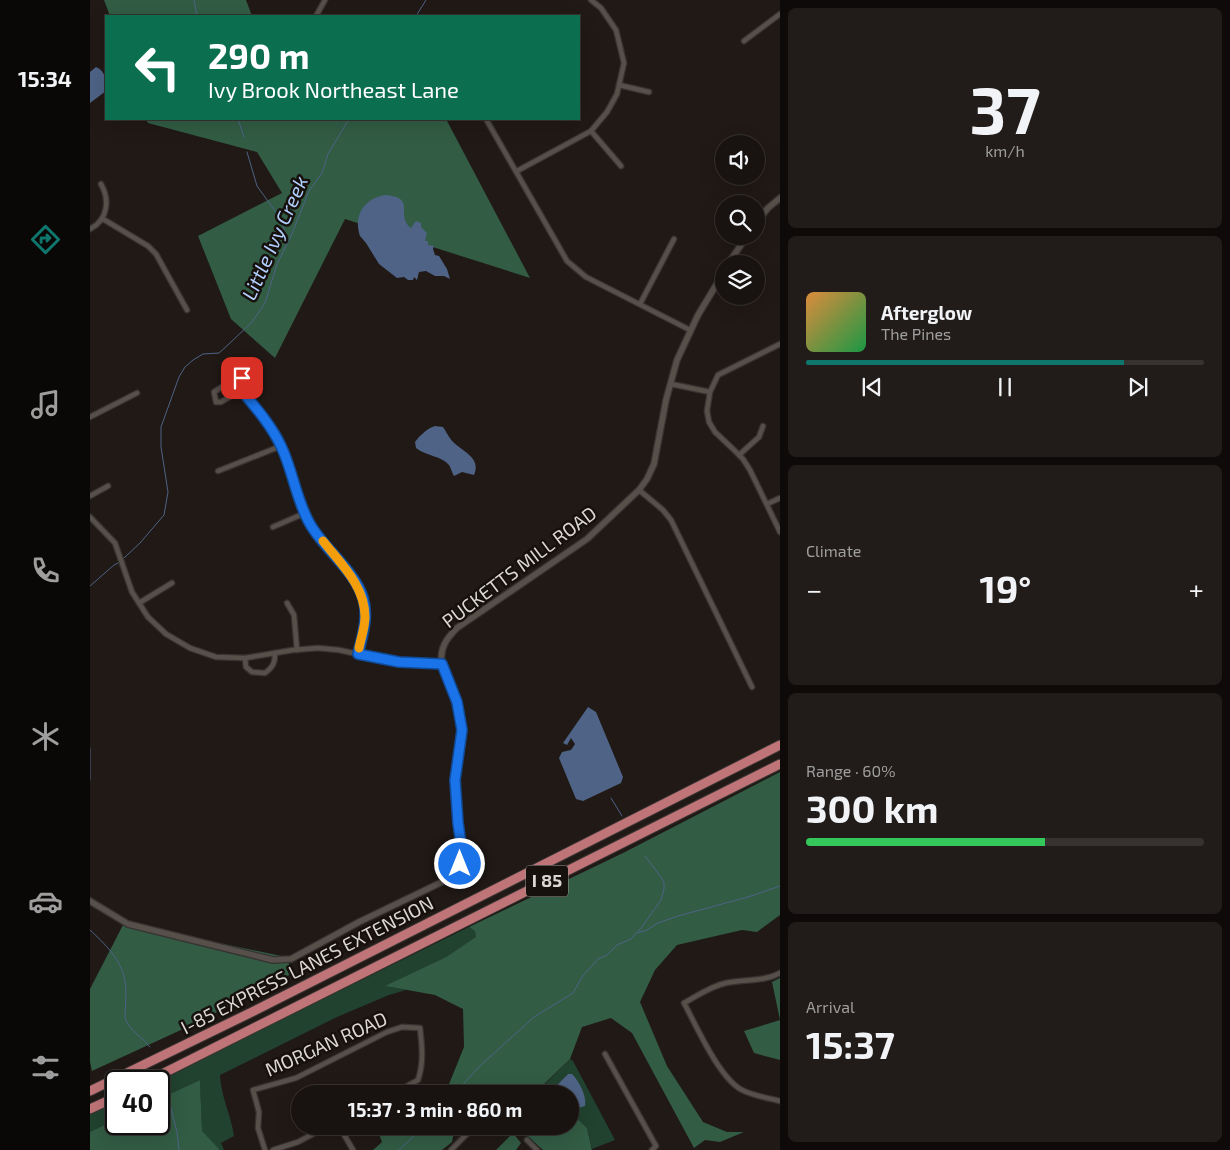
<!DOCTYPE html>
<html lang="en">
<head>
<meta charset="utf-8">
<style>
	:root { --surface:#181310; --page:#211c19; --text:#f1f3f6; --muted:#9f9e9f; --line:#363230; --accent:#0f766e }
	body { margin:0; font-family:"Exo 2",sans-serif; background:var(--page); color:var(--text); height:100vh; display:flex; flex-direction:column; font-size:19px; white-space:nowrap }
	* { box-sizing:border-box; margin:0 }
	p { font-size:16px; color:var(--muted) }
	.icon { flex:none; width:28px; height:28px; fill:none; stroke:currentColor; stroke-width:2; stroke-linecap:round; stroke-linejoin:round }
	.map { position:relative; flex:1; overflow:hidden }
	.details { display:flex; flex-direction:column; gap:8px; padding:8px; background:#0d0a09; width:450px }
	.details>* { flex:none }
	.hud { position:absolute; left:15px; top:15px; width:475px; height:105px; border-radius:0px; box-shadow:0 5px 20px #0002,0 0 0 1px var(--line); background:#0b6e4f; color:#fff; overflow:hidden }
	.buttons { position:absolute; left:625px; top:135px; display:grid; gap:10px }
	.buttons a { display:grid; place-items:center; width:50px; height:50px; border-radius:50%; background:var(--surface); box-shadow:0 5px 20px #0002,0 0 0 1px var(--line); font-size:25px }
	.speed { position:absolute; left:15px; top:1070px; display:flex; gap:10px; font-size:25px; font-weight:700; text-align:center }
	.speed>* { display:grid; place-content:center; width:65px; height:65px; border-radius:50%; background:var(--surface); box-shadow:0 5px 20px #0002,0 0 0 1px var(--line); line-height:1 }
	.speed .limit { border:2px solid #111; border-radius:8px; background:#fff; color:#111 }
	.pin { position:absolute; display:grid; place-items:center; width:42px; height:42px; color:#fff; margin:-21px; border-radius:10px; box-shadow:0 2px 8px #0006 }
	.me { position:absolute; width:55px; margin:-28px; rotate:0deg; stroke-linejoin:round; filter:drop-shadow(0 0 4px #0008) }
	.turn { display:flex; align-items:center; gap:18px; height:105px; padding:0 20px; font-size:22px }
	.turn .icon { width:65px; height:65px; stroke-width:2.5 }
	.turn b { display:block; font-size:35px; line-height:42px }
	.big { font-size:38px; font-weight:700; line-height:1.1 }
	.details .widget { flex:1; display:flex; flex-direction:column; justify-content:center; gap:8px; min-width:0; padding:0 18px; border-radius:8px; background:var(--page) }
	.details .dial { align-items:center; gap:0 }
	.dial b { font-size:65px; line-height:1 }
	.song { display:flex; align-items:center; gap:15px }
	.cover { width:60px; height:60px; border-radius:8px; background:linear-gradient(135deg,hsl(30 70% 55%),hsl(140 70% 35%)) }
	.played { height:5px; border-radius:2px; background:linear-gradient(90deg,var(--accent) 80%,var(--line) 80%) }
	.keys { display:flex; justify-content:space-around; direction:ltr }
	.heat { display:flex; justify-content:space-between; align-items:center; font-size:28px; direction:ltr }
	.charge { height:8px; border-radius:4px; background:linear-gradient(90deg,#34c759 60%,var(--line) 0) }
	.trip { position:absolute; left:201px; top:1085px; width:288px; height:50px; border-radius:25px; background:var(--surface); box-shadow:0 5px 20px #0002,0 0 0 1px var(--line); font-weight:700; line-height:50px; text-align:center }
	main { display:flex; flex:1; min-height:0 }
	.tab-bar { display:flex; flex-direction:column; width:90px; justify-content:space-around; align-items:center; background:#0a0806; color:var(--muted) }
	.tab-bar .icon { width:35px; height:35px }
	.tab-bar .on { color:var(--accent) }
	.tab-bar b { font-size:22px; color:var(--text) }
	.map>svg:first-child { display:block }
</style>
</head>
<body>
<main>
<nav class="tab-bar">
<b>15:34</b>
<svg class="icon on" aria-label="directions" viewBox="0 0 24 24"><path d="M12 3l9 9-9 9-9-9zM9 14v-3h6M13 9l2 2-2 2"/></svg>
<svg class="icon" aria-label="music" viewBox="0 0 24 24"><path d="M9 18V5l10-2v13"/><circle cx="6" cy="18" r="3"/><circle cx="16" cy="16" r="3"/></svg>
<svg class="icon" aria-label="phone" viewBox="0 0 24 24"><path d="M5 4h4l2 5-3 2q2 4 5 5l2-3 5 2v4C11 20 4 13 5 4z"/></svg>
<svg class="icon" aria-label="climate" viewBox="0 0 24 24"><path d="M12 3v18M4 7l16 10M4 17L20 7"/></svg>
<svg class="icon" aria-label="car" viewBox="0 0 24 24"><path d="M5 17H2v-5l4-1 3-4h7l3 4 3 1v5h-3M9 17h6M6 11h13"/><circle cx="7" cy="17" r="2"/><circle cx="17" cy="17" r="2"/></svg>
<svg class="icon" aria-label="filters" viewBox="0 0 24 24"><path d="M4 7h16M4 17h16"/><circle cx="9" cy="7" r="2"/><circle cx="15" cy="17" r="2"/></svg>
</nav>
<div class="map">
<svg width="690" height="1150" viewBox="0 0 690 1150">
	<rect width="100%" height="100%" fill="#201916"/>
	<!-- green -->
	<g fill="#21422f">
		<path d="M379,927l7,4 1,6 -31,20 -60,29 20,4 -17,5 -52,22 -117,58c1,22 11,40 14,61l-13,7 3,7h-4l-18,-18 -2,-52 -41,19v-18h-3z"/>
		<path d="M480,1059l3,2 42,79 -23,9 -5,-21 -17,-16v-10l8,6 -10,-34 -11,11 -3,5 4,4h-11l-7,-5z"/>
		<path d="M26,1101v18l-26,13v-18z"/>
	</g>
	<!-- forest -->
	<g fill="#325c44">
		<path d="M14,0h142l6,16h-142z"/>
		<path d="M56,119h300l84,159 -185,-59 -70,139 -44,-39 -33,-83 84,-43 -25,-41 -109,-29z"/>
		<path d="M690,772v143l-23,17 -15,-2 -65,15 -22,25 -15,32 27,64 36,56 24,10h17l-24,10 -15,-2 -11,8 -62,-115 -21,-15 -29,9 -12,32 -30,29 7,6h-102l19,-47 -1,-38 -28,-14 -50,-9 61,-29 30,-20 -1,-6 -6,-4 156,-75z"/>
		<path d="M34,923l162,34 7,16 -97,50 -104,48 -2,-9v-73z"/>
		<path d="M690,978v82l-26,-7 -10,-22 36,-11 -8,-38z"/>
		<path d="M110,1080l2,51 18,19h-130v-18l26,-13v5h43v-25z"/>
		<path d="M480,1112l17,16 5,22h-49l-26,-24h53z"/>
		<path d="M304,1126h61l-3,16 -10,8h-69l9,-8 -3,-8z"/>
		<path d="M423,1133l8,10 -5,7h-20z"/>
	</g>
	<!-- water -->
	<g fill="#4e6386">
		<path d="M6,67c10,4 10,14 10,24l-16,12v-31z"/>
		<path d="M296,195c31,3 9,20 25,33l5,-7 5,2v4l6,6 -2,8h3v4l6,1 -1,3 2,6 4,1 8,13 3,10 -6,-3h-9l-9,-5 -7,1 -2,8 -3,-3 -1,3h-5l-4,-3 -7,1 -18,-14 -13,-21 -6,-7c-7,-20 4,-38 26,-41z"/>
		<path d="M345,426l8,1c3,4 5,9 9,14 10,10 30,17 22,34l-12,-3 -8,4c-2,-3 -3,-8 -5,-11 -7,-9 -23,-9 -33,-17l-1,-6c5,-7 13,-14 20,-16z"/>
		<path d="M498,707l8,5 27,65 -2,6 -38,18 -7,-2 -17,-41 3,-6 9,-2 4,-6 -4,-6 -4,7 -4,-2z"/>
		<path d="M478,1074h4c7,7 15,22 13,32l-7,2 -8,-6v-8h-12l-4,-4 3,-5z"/>
	</g>
	<g fill="none" stroke-linecap="round" stroke-linejoin="round">
		<!-- stream -->
		<g stroke="#4e6386" stroke-width="1">
			<path d="M104,0l3,16"/>
			<path d="M326,16l10,-16"/>
			<path d="M148,119l6,18"/>
			<path d="M157,152l10,34 23,32 8,23"/>
			<path d="M34,558l16,-15 24,-28 4,-23 -7,-45v-20l18,-50 6,-10 8,-7 10,-6 16,-1 11,-10 22,-21 13,-19 12,-39 14,-28 18,-45 13,-18 6,-19 21,-35"/>
			<path d="M0,586l24,-21 4,-2"/>
			<path d="M0,748v32"/>
			<path d="M521,798l11,18"/>
			<path d="M0,930c14,13 33,31 35,52 2,11 0,24 0,36 4,12 17,19 25,29"/>
			<path d="M548,933l9,-3 11,-7 20,-7 70,-19 32,-11"/>
			<path d="M364,1094l26,-28 54,-49 39,-24 9,-16 16,-18 9,-4 10,-10 14,-6 10,-11 20,-28 3,-11v-7l-3,-5 -16,-21"/>
			<path d="M80,1105l7,27 2,18"/>
			<path d="M309,1150l26,-24"/>
		</g>
		<defs>
			<g id="minor">
				<path d="M226,16l9,-16"/>
				<path d="M654,41l36,-27"/>
				<path d="M529,85l30,7"/>
				<path d="M396,119l81,142 19,16 104,53"/>
				<path d="M501,131l30,35"/>
				<path d="M427,171l74,-40 16,-19 10,-18 7,-31 -8,-33 -15,-22 -10,-8"/>
				<path d="M13,219l45,27 8,8 31,56"/>
				<path d="M0,229c18,-9 20,-29 11,-45"/>
				<path d="M550,304l34,-65"/>
				<path d="M690,344l-62,31 -8,17 -3,19 2,11 6,10 18,17 10,10 7,11 30,62"/>
				<path d="M146,378h6l2,3v8l-23,13h-5l-2,-10z"/>
				<path d="M581,384l39,8"/>
				<path d="M151,391c15,17 30,34 40,55 12,25 15,54 29,78 14,25 44,46 53,74 6,18 -1,39 -5,56"/>
				<path d="M0,417l47,-24"/>
				<path d="M649,455l20,-18 4,-11"/>
				<path d="M128,471l63,-25"/>
				<path d="M549,490l24,20 8,10 81,167"/>
				<path d="M0,496l18,-10"/>
				<path d="M677,504l13,-6"/>
				<path d="M0,517l25,26 17,49 16,25 18,17 24,14 26,9 29,1 48,-8 25,-2 21,2 60,13 43,1"/>
				<path d="M183,527l32,-14"/>
				<path d="M49,603l33,-20"/>
				<path d="M197,603l7,12 3,35"/>
				<path d="M155,658l1,9 6,5 13,1c8,-6 10,-10 10,-20"/>
				<path d="M690,973c-16,9 -36,6 -54,10 -15,3 -29,13 -42,20 13,24 35,75 58,87 12,6 26,8 38,11"/>
				<path d="M515,1054l51,92 -4,4"/>
				<path d="M249,1126l14,24"/>
				<path d="M437,1140l10,10"/>
				<path d="M175,1150l-7,-22 1,-16 -6,-22 43,-12 91,-46 15,-5 18,1c2,18 4,34 -2,52l-25,14"/>
				<path d="M183,1150l25,-8 30,-16"/>
				<path d="M361,1150l17,-17"/>
			</g>
			<g id="tertiary">
				<path d="M666,223l12,-15 12,-10"/>
				<path d="M638,264l19,-28"/>
				<path d="M0,901l38,23 145,36 18,-1 68,-37 83,-40 16,-12 4,-15 -7,-75 7,-50 -5,-28 -15,-38c-3,-16 5,-26 15,-36l130,-89 52,-49 8,-11 7,-15 12,-64 11,-40 21,-45 26,-43"/>
			</g>
			<g id="motorway">
				<path d="M58,1081l632,-317"/>
				<path d="M0,1091l164,-80 526,-266"/>
				<path d="M0,1109l26,-12"/>
			</g>
		</defs>
		<!-- minor casing -->
		<use href="#minor" stroke="#373331" stroke-width="7"/>
		<!-- tertiary casing -->
		<use href="#tertiary" stroke="#373331" stroke-width="8"/>
		<!-- motorway casing -->
		<use href="#motorway" stroke="#373331" stroke-width="11"/>
		<!-- minor -->
		<use href="#minor" stroke="#564f4a" stroke-width="4.5"/>
		<!-- tertiary -->
		<use href="#tertiary" stroke="#564f4a" stroke-width="5.5"/>
		<!-- motorway -->
		<use href="#motorway" stroke="#bf7477" stroke-width="9"/>
	</g>
	<g fill="none" stroke-linecap="round" stroke-linejoin="round">
		<defs>
			<path id="route" d="M152,378l3,8 -4,4c15,18 30,35 40,56 12,25 15,54 29,78 14,25 45,47 53,74 6,18 -1,39 -5,56l41,8 43,2 15,38 5,28 -7,50 3,43 3,21 -1,20"/>
		</defs>
		<!-- route casing -->
		<use href="#route" stroke="#114b97" stroke-width="12"/>
		<!-- route -->
		<use href="#route" stroke="#1a73e8" stroke-width="9"/>
		<!-- slow -->
		<path stroke="#f59e0b" stroke-width="9" d="M233,541c18,23 42,45 42,76 0,10 -4,21 -6,31"/>
	</g>
	<g text-anchor="middle" stroke-width="5" stroke-linejoin="round" paint-order="stroke">
		<!-- shield labels -->
		<rect fill="#17110d" stroke="#a19c98" stroke-width="1" x="436" y="865.5" width="42" height="31" rx="4"/>
		<g font-size="18" font-weight="bold" fill="#dcd7d4">
			<text x="457" y="887">I 85</text>
		</g>
		<!-- street labels -->
		<g font-size="19" fill="#dcd7d4" stroke="#17110d">
			<text transform="translate(429 567) rotate(-37)" y="7">PUCKETTS MILL ROAD</text>
			<text transform="translate(217 965) rotate(-27)" y="7">I-85 EXPRESS LANES EXTENSION</text>
			<text transform="translate(236 1044) rotate(-24)" y="7">MORGAN ROAD</text>
		</g>
		<!-- water labels -->
		<g font-size="20" font-style="italic" fill="#b3cfff" stroke="#17110d">
			<text transform="translate(185 238) rotate(-66)" y="7">Little Ivy Creek</text>
		</g>
	</g>
</svg>
<div class="buttons">
<a><svg class="icon" aria-label="sound" viewBox="0 0 24 24"><path d="M4 9h4l5-4v14l-5-4H4zM17 9q2 3 0 6"/></svg></a>
<a><svg class="icon" aria-label="search" viewBox="0 0 24 24"><circle cx="10" cy="10" r="6"/><path d="M15 15l6 6"/></svg></a>
<a><svg class="icon" aria-label="layers" viewBox="0 0 24 24"><path d="M12 4l9 5-9 5-9-5zM3 14l9 5 9-5"/></svg></a>
</div>
<div class="speed"><div class="limit">40</div></div>
<div class="pin" style="left:152px;top:378px;background:#d93025"><svg class="icon" aria-label="arrive" viewBox="0 0 24 24"><path d="M6 21V4h12l-3 4 3 4H6"/></svg></div>
<svg class="me" style="left:370px;top:864px" viewBox="-20 -20 40 40"><circle r="17" fill="#1a73e8" stroke="#fff" stroke-width="3"/><path d="M0-11L8 9 0 5-8 9z" fill="#fff"/></svg>
<div class="trip">15:37 · 3 min · 860 m</div>
<div class="hud">
<div class="turn"><svg class="icon" aria-label="left" viewBox="0 0 24 24"><path d="M17 20v-9H6M10 6l-5 5 5 5"/></svg><div><b>290 m</b>Ivy Brook Northeast Lane</div></div>
</div>
</div>
<section class="details">
<div class="widget dial"><b>37</b><p>km/h</p></div>
<div class="widget">
<div class="song"><i class="cover"></i><div><b>Afterglow</b><p>The Pines</p></div></div>
<div class="played"></div>
<div class="keys"><svg class="icon" aria-label="previous" viewBox="0 0 24 24"><path d="M18 5L8 12l10 7zM5 5v14"/></svg><svg class="icon" aria-label="pause" viewBox="0 0 24 24"><path d="M8 5v14M16 5v14"/></svg><svg class="icon" aria-label="next" viewBox="0 0 24 24"><path d="M6 5l10 7-10 7zM19 5v14"/></svg></div>
</div>
<div class="widget"><p>Climate</p>
<div class="heat"><a>−</a><b class="big">19°</b><a>+</a></div>
</div>
<div class="widget"><p>Range · 60%</p><b class="big">300 km</b><div class="charge"></div></div>
<div class="widget"><p>Arrival</p><b class="big">15:37</b></div>
</section>
</main>
</body>
</html>
